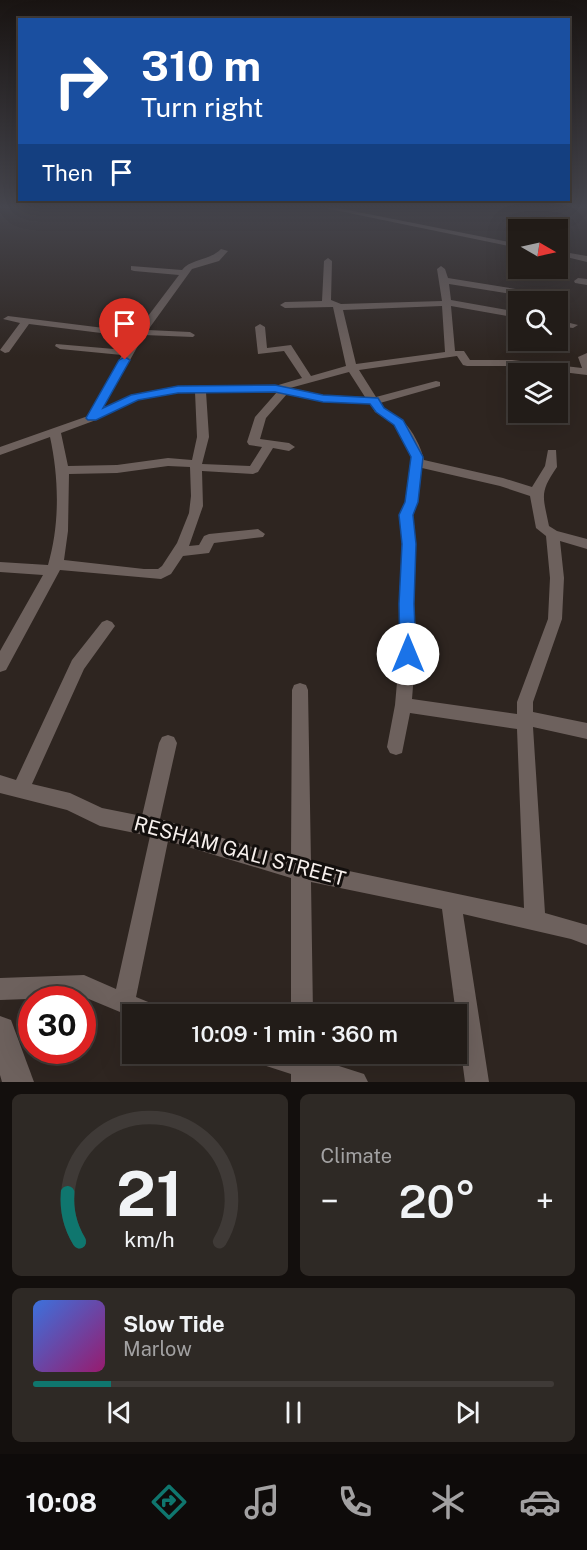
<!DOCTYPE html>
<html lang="en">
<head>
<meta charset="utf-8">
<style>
	:root { --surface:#221c18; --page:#2e2925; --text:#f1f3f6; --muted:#a2a1a2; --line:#3f3a37; --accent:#0f766e }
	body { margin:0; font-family:"Public Sans",sans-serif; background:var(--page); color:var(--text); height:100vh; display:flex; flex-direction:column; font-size:22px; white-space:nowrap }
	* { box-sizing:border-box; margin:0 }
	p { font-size:20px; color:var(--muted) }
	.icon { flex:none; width:33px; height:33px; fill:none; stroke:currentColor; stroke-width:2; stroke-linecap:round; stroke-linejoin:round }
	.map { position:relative; height:1082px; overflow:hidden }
	.sheet { display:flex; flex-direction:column; gap:12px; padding:12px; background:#130f0d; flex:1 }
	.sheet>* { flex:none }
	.guide { position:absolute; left:18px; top:18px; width:552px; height:183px; border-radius:0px; box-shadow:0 6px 24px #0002,0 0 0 2px var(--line); background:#1a4fa0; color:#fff; overflow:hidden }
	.needle { width:39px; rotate:99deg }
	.tools { position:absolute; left:508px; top:219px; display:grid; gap:12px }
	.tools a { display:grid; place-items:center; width:60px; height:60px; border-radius:0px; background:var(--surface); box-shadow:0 6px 24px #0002,0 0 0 2px var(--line); font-size:30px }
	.speed { position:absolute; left:18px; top:986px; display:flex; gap:12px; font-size:30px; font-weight:700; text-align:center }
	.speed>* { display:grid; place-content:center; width:78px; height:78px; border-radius:50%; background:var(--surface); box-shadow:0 6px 24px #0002,0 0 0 2px var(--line); line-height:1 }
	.speed .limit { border:9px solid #d22; background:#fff; color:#111 }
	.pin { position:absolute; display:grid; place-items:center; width:51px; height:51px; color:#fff; margin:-62px -26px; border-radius:50% 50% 50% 0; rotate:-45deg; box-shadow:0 0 6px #0007 }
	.pin .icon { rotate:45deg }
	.me { position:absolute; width:66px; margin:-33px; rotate:0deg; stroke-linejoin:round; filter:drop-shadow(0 0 4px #0008) }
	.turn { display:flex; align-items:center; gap:21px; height:126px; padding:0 24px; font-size:27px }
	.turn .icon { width:78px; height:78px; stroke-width:2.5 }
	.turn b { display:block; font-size:42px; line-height:51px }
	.then { display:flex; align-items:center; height:57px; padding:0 24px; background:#0003; gap:12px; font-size:22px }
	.big { font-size:45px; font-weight:600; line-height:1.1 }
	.sheet .card { flex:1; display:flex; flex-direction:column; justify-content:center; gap:9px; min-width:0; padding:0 21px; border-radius:9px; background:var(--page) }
	.sheet .dial { align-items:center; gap:0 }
	.dial svg { height:156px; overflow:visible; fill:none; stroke:var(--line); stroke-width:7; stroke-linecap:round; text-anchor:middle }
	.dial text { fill:var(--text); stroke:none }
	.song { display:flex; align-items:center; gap:18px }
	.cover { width:72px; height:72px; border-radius:9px; background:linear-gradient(135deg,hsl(220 70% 55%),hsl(320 70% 35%)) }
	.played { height:6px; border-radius:3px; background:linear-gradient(90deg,var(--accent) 15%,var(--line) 15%) }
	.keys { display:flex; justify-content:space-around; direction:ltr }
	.heat { display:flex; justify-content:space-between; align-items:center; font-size:33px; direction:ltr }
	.sheet .tiles { flex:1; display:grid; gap:12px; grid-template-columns:1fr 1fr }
	.card:last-child { grid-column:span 2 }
	.trip { position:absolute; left:122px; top:1004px; width:345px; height:60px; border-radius:0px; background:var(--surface); box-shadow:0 6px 24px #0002,0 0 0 2px var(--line); font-weight:600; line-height:60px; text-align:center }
	.dock { display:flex; height:96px; justify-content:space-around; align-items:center; background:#0e0b0a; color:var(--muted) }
	.dock .icon { width:42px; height:42px }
	.dock .active { color:var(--accent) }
	.dock b { font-size:27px; color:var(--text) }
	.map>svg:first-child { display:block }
</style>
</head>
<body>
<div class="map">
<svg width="587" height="1082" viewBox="0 0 587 1082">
	<rect width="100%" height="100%" fill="#2e2520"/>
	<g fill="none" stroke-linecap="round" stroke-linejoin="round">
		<!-- minor -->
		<g fill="#6d615d" fill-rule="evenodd">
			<path d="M315,206h13l191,38v4z"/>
			<path d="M221,249l7,2 -9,10 -27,8 -44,61 42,2 5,3 -2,2 -49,-2 -41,73 28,-13 47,-9h97l27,-8 -18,-27 -26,3 -3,-27 5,-3 5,3 2,21 24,-3 20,31 35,-10 -13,-59 -48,1 -5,-3 5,-3 37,-1 2,-40 4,-3 4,3 -1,39 10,4 101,-3 -5,-32 4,-3 4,3 3,9 92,15v4l-3,1 -88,-14 2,16 68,12v6l-68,-12 4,45h9l6,9h42l70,8 -4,-11 9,-4v22l-75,-9h-45l-4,-1 -6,-9 -98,14 17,27 60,-16 4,1v4l-60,17c6,9 16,11 23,18 10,10 18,26 21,39l79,18 29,9 13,-21 3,-16h8l1,17c-18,26 -14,29 -8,59l8,5 30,8v10l-27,-8 4,37 -2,41 -29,83v10l54,11v16l-54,-12 12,186 42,12v20l-16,-6 -108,-25 26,168h-24l-23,-173 -131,-27 2,132h-22v-136l-123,-37 -32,156 22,9 3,8h-29v3l-48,-20 -84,3v-22l84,-3 32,14 34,-153 -50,-10 -33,-16 -67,-17v-18l16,5 56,-120 30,-38 5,-2 5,2 3,4 -31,43 -52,115 38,9 32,15 40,8 17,-73 3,-6 6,-2 6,2 3,6 -17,76 131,40 1,-169 2,-5 6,-2 6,2 2,5 3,173 213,45 -7,-179 -107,-16 -8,40 -6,2 -6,-2 -3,-6 8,-42 6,-68 -2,-33 3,-60 -3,-29 6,-13 6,-45 -2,-9 -14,-23 -20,-13 -5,-8 -47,-3 -36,-7 -21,24 -6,21 29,4 6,4 -6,4 -16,-3 -15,24 -5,2 -51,-3 1,35 -14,40 10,-1 5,-9 5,-2 49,-5 7,5 -2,3 -49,6 -5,10 -26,3 -12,18 -10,5 -101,-9 -54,100 -6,2v-21l43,-76 -43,-3v-10l48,3c12,-41 11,-87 2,-128l-50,18v-8l88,-31 34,-61 -62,-6 -5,-3 1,-2 70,6 7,-13 -104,-13 -20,28 -4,1 -5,-3 20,-27 -17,-4 5,-3 128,16 43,-57 -45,-4 -3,-1v-4l51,4c8,-11 27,-9 39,-21zM442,306l3,46 -89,12 -13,-54zM349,372l16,25 -42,-2 -33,-7zM178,392h17l2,45 -5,23 -24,-2 -51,7 -49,1 -7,-33 35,-13 42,-20zM206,392h71l-22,25 -8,25 2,3 13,2 -12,19 -48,-2 7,-27zM168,466l22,1 1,29 -2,17 -12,30 -15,23 -4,3h-14l-80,-9 4,-29 1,-57 48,-1zM422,468l78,18 30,10 6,32 10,8 4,42 -2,41 -31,83v12l-105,-15 5,-62 -4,-33 3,-60 -3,-29 4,-13z"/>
			<path d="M558,251l29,5v6l-29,-7z"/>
			<path d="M578,278l9,1v6l-12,-2 -1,-2z"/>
			<path d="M558,320l20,5 -5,3 -15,-2z"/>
			<path d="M248,1053h66v5l50,16 4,8h-77v-8l-40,-13z"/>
		</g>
		<!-- secondary -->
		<path fill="#6d615d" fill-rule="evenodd" d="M0,1016l11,4 23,62h-32l-2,-7z"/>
	</g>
	<!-- sky -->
	<linearGradient id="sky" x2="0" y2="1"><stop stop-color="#191412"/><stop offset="0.58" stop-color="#46464e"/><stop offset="1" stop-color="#46464e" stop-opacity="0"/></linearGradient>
	<rect width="587" height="357" fill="url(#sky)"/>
	<!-- route -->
	<path fill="#1a73e8" stroke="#114b97" stroke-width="1.5" d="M125,357l5,3 -27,48 28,-13 47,-9 97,-1 48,10 55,3 6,10 19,12 20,37 -5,45 -5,13 3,29 -2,60 2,50 -3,4 -5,2 -6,-2 -2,-4 -1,-50 3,-60 -3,-29 6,-13 6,-45 -17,-32 -18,-13 -6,-8 -47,-2 -48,-10 -97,1 -40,7 -42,20h-8l-2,-2 33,-58z"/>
	<g text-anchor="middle" stroke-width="6" stroke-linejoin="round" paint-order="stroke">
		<!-- near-street labels -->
		<g font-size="20" fill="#f7f0ed" stroke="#130f0d">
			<text transform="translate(240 851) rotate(15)" y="7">RESHAM GALI STREET</text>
		</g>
	</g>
</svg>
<div class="tools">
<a><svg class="needle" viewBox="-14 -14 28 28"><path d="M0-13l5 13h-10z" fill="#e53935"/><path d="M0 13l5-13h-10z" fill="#a2a1a2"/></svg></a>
<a><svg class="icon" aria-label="search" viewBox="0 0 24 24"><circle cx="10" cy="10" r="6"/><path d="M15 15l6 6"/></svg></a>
<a><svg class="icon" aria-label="layers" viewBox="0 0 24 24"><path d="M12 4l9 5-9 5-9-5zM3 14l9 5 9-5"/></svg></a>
</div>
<div class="speed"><div class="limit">30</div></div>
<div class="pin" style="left:125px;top:360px;background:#d93025"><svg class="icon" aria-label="arrive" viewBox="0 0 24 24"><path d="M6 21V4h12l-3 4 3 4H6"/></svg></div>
<svg class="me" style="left:408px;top:654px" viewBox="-20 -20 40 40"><circle r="19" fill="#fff"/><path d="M0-13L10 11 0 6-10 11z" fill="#1a73e8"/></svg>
<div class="trip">10:09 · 1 min · 360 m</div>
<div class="guide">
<div class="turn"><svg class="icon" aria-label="right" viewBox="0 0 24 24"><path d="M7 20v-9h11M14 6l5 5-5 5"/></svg><div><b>310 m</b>Turn right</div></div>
<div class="then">Then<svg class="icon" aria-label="arrive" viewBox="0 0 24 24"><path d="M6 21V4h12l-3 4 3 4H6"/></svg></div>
</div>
</div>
<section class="sheet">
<div class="tiles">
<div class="card dial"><svg viewBox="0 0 100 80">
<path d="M14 69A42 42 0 1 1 86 69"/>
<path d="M14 69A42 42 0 0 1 8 44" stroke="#0f766e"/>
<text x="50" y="56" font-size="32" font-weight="700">21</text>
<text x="50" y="72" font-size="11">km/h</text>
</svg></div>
<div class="card"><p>Climate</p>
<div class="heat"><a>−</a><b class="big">20°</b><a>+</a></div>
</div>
<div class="card">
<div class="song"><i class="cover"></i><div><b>Slow Tide</b><p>Marlow</p></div></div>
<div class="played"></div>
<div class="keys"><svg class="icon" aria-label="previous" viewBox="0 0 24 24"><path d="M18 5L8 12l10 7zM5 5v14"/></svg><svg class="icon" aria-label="pause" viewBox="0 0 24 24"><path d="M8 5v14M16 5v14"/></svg><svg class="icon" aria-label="next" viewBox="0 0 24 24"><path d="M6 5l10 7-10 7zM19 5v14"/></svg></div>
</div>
</div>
</section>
<nav class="dock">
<b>10:08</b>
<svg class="icon active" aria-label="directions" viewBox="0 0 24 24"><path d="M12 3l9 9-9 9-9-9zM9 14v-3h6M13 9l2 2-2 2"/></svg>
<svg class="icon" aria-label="music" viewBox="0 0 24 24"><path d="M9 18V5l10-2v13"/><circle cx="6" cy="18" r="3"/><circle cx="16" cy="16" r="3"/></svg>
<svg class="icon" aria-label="phone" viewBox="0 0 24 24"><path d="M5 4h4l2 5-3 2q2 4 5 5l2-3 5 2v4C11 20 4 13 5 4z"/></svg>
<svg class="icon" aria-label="climate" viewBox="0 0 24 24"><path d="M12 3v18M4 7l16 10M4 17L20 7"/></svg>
<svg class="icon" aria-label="car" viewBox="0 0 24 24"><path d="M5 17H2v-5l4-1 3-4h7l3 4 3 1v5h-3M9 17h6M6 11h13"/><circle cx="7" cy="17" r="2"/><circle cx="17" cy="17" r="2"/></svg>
</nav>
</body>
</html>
